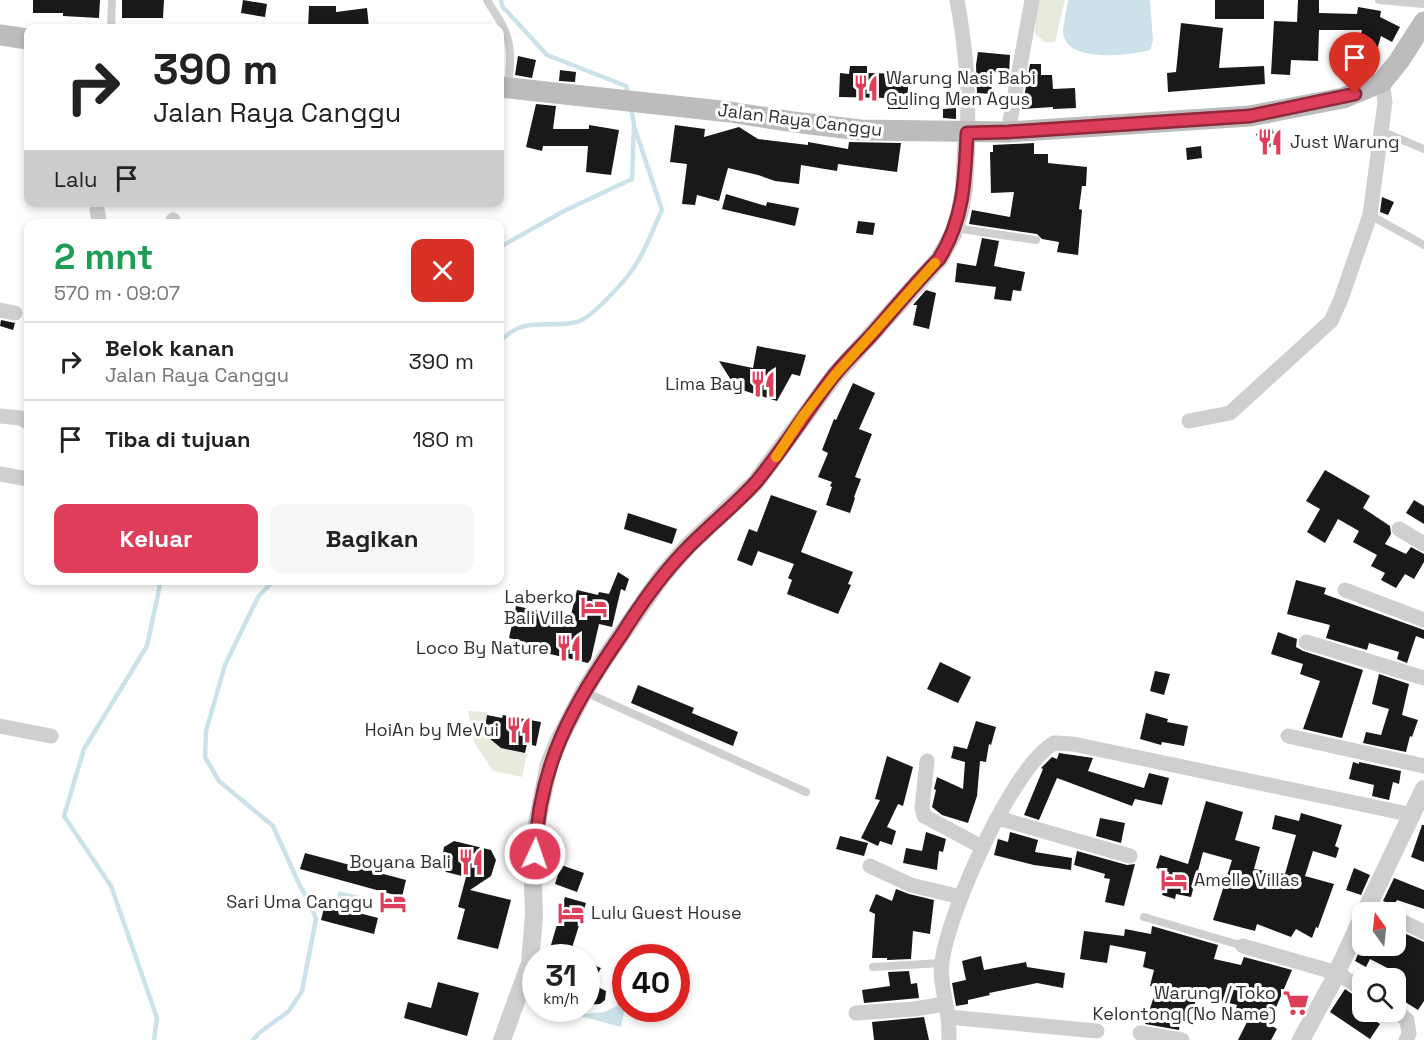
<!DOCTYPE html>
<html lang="id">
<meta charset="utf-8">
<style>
:root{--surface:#fff;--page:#f6f6f6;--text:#222;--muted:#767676;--line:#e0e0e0;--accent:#df3e5a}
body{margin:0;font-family:"Space Grotesk",sans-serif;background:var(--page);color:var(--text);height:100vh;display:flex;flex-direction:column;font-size:22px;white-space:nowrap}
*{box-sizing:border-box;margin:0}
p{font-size:20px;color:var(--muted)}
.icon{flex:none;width:33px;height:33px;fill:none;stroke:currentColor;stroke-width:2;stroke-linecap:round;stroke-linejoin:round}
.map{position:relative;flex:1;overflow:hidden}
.side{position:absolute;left:24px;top:219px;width:480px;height:366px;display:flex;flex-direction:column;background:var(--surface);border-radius:12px;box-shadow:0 3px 9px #0003}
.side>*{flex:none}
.hud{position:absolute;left:24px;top:24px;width:480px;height:183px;border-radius:12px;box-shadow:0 3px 9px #0003;background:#fff;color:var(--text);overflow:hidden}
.needle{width:39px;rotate:345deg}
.tools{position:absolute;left:1352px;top:902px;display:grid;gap:12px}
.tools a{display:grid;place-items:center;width:54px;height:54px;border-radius:12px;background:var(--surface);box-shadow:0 3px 9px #0003;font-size:30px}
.speed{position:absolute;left:522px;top:944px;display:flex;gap:12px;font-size:30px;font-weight:700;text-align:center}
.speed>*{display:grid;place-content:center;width:78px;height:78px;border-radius:50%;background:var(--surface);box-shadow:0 3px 9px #0003;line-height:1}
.speed small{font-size:15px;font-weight:400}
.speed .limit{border:9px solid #d22;background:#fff;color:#111}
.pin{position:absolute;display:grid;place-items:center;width:51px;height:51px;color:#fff;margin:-62px -26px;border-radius:50% 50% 50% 0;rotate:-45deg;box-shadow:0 0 6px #0007}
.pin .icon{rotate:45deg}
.me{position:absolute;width:66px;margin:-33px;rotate:3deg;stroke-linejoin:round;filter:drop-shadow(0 0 4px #0008)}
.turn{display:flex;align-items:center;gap:21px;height:126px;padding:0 30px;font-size:27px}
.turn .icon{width:78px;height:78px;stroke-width:2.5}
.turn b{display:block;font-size:42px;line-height:51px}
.then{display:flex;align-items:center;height:57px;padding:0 30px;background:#0003;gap:12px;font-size:22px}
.round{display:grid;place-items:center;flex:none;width:63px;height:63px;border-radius:12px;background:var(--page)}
.overview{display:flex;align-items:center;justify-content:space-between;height:102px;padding:0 30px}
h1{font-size:36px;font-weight:700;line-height:45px;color:#1e9e55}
.action{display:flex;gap:12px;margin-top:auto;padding:12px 30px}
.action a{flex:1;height:69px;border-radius:12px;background:var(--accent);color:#fff;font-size:24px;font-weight:700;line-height:69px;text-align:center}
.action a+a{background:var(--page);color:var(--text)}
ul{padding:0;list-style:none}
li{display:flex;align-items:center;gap:18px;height:78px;padding:0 30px;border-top:2px solid var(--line)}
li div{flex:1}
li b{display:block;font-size:22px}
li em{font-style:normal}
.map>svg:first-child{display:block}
</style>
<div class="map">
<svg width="1424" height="1040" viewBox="0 0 1424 1040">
<rect width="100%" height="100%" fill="#fff"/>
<!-- green -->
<g fill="#e6ebde">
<path d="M1037 0H1065L1055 42H1045L1035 34Z"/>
<path d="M468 711 487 712 484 734 501 748 527 754 522 777 493 771 474 742Z"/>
</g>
<!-- water -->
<g fill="#cce2ea">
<path d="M1068 0H1150L1153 41 1150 50C1131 55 1072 63 1064 37 1061 27 1067 11 1068 0Z"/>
<path d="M339 891 372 899 370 907 337 898Z"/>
<path d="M622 981 625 982V1007L621 1027 558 1010 559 1008 584 1010V1014L604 1012 617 1006 616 998Z"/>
</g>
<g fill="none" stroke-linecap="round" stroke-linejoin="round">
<!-- stream -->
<g stroke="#cce2ea" stroke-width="4.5">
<path d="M501 0 502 6 547 55 626 86 628 94"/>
<path d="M500 247 564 211 632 179 634 124 631 108"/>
<path d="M500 341C526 315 546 329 577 322 592 318 628 278 636 264 647 248 653 228 662 210L635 129"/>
<path d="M154 1040 157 1018 111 886 64 816 84 749 147 646 161 580"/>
<path d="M253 1040 259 1033 289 1011 302 991 316 919 310 903 300 886 273 826 219 781 205 757 206 731 225 665 258 597 274 580"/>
</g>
</g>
<!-- building -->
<g fill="#191919">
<path d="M33 0H100L99 18 63 16V13H33Z"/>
<path d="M122 0H164L163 18H122Z"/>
<path d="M243 0 267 4 265 17 241 13Z"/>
<rect x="1215" y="0" width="49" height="19"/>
<path d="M1298 0H1319V13L1357 14 1358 7 1381 11 1380 17 1400 27 1392 42 1381 36 1375 57 1356 52 1362 30H1319L1318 61 1291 60 1290 75 1271 74 1274 21 1297 22Z"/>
<path d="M309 6H336V12L367 8 369 28H308Z"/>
<path d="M1181 23 1223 28 1219 68 1264 66 1265 84 1168 92 1167 73 1176 72Z"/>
<path d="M978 52 1010 55 1009 74 993 72 991 94 977 93 976 65Z"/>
<path d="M518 56 536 60 532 78 515 75Z"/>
<path d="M1030 64H1041V75H1052L1053 89 1075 88 1076 108 1053 109V107L1022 109Z"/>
<path d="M850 66H867V73L908 74V109H888V98L839 97 840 73 849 74Z"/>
<path d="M560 70 576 72 575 82 559 81Z"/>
<path d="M536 104 556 106 553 129H589V125L619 130 611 175 586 172 588 146H543L542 151 526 147Z"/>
<path d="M956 108V119L943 118V109Z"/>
<path d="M675 125 705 129 704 137 739 127 758 139 808 145V142L848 149 849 142 901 143 897 172 838 164 837 171 801 165 799 184 775 181 758 175 728 168 719 201 697 195 695 205 682 204 687 164 670 162Z"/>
<path d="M1272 128 1278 144 1263 150 1256 134Z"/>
<path d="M1034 143V154H1048V163L1087 167 1086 186H1082L1079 209 1082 210 1078 255 1057 252 1059 242 1042 239 1037 234 969 224 972 210 1010 217 1014 192 991 193 990 152H993V145Z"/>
<path d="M1201 146 1202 158 1187 160 1186 148Z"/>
<path d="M726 194 766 206 767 202 799 208 795 226 722 209Z"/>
<path d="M1382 197 1394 202 1388 215 1380 212Z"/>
<path d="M858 221 875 223 873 235 856 233Z"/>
<path d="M982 238 999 241 994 266 1025 272 1021 291 1013 290 1011 301 994 299 996 287 955 282 957 263 976 266Z"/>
<path d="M926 290 936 293 929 329 913 325 917 305H913Z"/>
<path d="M1 320 15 323 13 330 0 326Z"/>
<path d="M757 346 806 355 800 376 792 374 777 401 736 388 719 361 753 368Z"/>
<path d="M853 383 875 393 859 429 872 434 855 477 861 479 854 497 855 498 850 513 826 505 832 487 830 486 832 482 818 477 828 453 822 450 834 419 836 420Z"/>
<path d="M1325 470 1370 496 1363 508 1390 526 1391 534 1385 544 1406 554 1411 547 1424 554V562L1414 579 1405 574 1396 588 1381 580 1385 573 1371 566 1377 555 1353 542 1359 531 1338 519 1325 543 1307 532 1320 509 1306 501Z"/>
<path d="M771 495 817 511 801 552 853 572 848 584 851 585 838 614 787 594 792 580 788 578 794 564 758 551 752 566 737 560 749 529 757 532Z"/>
<path d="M1414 500 1424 506V524L1406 513Z"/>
<path d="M628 513 677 529 672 544 624 529Z"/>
<path d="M618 572 629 579 625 591 621 589 612 627 599 624 591 659 588 663 525 648 526 642 509 638 516 606 545 612 544 617 569 623 577 590 598 595 599 592 609 594Z"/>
<path d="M1296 580 1326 588 1324 594 1424 630V639L1416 636 1407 663 1397 659 1399 652 1369 643 1367 650 1326 638 1330 625 1287 614Z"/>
<path d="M1278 632 1297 639 1296 647 1303 651 1363 670 1342 738 1303 729 1320 681 1300 674 1303 664 1271 654Z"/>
<path d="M940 662 971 677 958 703 927 689Z"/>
<path d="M1155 671 1170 674 1164 695 1150 691Z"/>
<path d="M1379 674 1409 684 1402 715 1418 720 1412 737 1410 736 1406 752 1363 743 1366 732 1381 735 1389 709 1372 704Z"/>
<path d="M638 685 694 708 692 713 738 732 733 746 631 703Z"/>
<path d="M1146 713 1168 719 1167 722 1188 726 1184 746 1162 742 1161 745 1140 739Z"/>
<path d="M487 715 502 718 503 715 541 722 536 746 527 744 525 753 501 748 484 734Z"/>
<path d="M976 721 996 727 991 745 989 744 986 762 980 761 977 796 968 823 942 815 932 807 936 790 934 789 937 777 963 789 965 762 951 758 954 746 967 749Z"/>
<path d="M1059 753 1093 758 1088 771 1144 788 1149 773 1169 778 1162 805 1135 799 1132 806 1057 778 1039 820 1024 815 1043 769 1041 768 1052 757 1057 759Z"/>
<path d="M887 756 913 767 903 806 898 804 887 827 896 831 892 845 880 841 878 846 861 838 880 800 875 799Z"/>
<path d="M1353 762 1359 764V762L1401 771 1399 784 1393 782 1389 800 1372 796 1374 785 1349 779Z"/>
<path d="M1206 801 1243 812 1235 840 1260 847 1254 869 1285 874 1296 835 1272 829 1275 815 1299 821 1301 813 1342 825 1335 846 1339 848 1336 858 1313 851 1305 876 1334 884 1318 928 1316 927 1312 938 1296 929 1291 937 1257 924 1255 931 1213 920 1232 860 1203 852 1191 897 1176 894 1175 899 1162 895 1169 872 1156 868 1160 855 1188 864Z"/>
<path d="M1100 818 1125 823 1121 843 1096 836Z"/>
<path d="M1422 825H1424V862L1411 857Z"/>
<path d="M926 832 946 839 943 852 939 851 937 870 903 863 906 848 922 851Z"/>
<path d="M1010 832 1038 840 1035 852 1072 858 1071 870 1034 865 994 855 998 839 1008 842Z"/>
<path d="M840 836 868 843 864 856 836 849Z"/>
<path d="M454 841 491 850 496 860 491 876 470 890 511 900 498 949 457 939 465 909 458 907 466 877 446 872 441 864 444 847Z"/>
<path d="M1077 851 1127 865 1135 864 1124 906 1105 902 1110 879 1104 878 1105 874 1074 865Z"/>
<path d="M305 853 406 880 402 897 300 869Z"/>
<path d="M561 865 584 873 577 892 555 884Z"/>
<path d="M1354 868 1370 875 1361 895 1346 890Z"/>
<path d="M1394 878 1424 890V909L1397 900 1394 905 1383 901Z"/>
<path d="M896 889 909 894 934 900 930 934 913 931 911 959 887 960V958H872L875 914 869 911 876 894 892 901Z"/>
<path d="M565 897 586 903 571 951 551 945Z"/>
<path d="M325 904 378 918 374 934 321 920Z"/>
<path d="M1152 926 1218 945 1214 959 1241 965 1244 957 1292 970 1269 1024 1277 1029 1271 1040H1238L1251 1014 1236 1009 1237 1005 1197 995 1190 1022 1180 1020 1179 1030 1145 1024 1157 987 1150 986 1154 970 1143 967 1146 952 1110 945 1107 963 1080 959 1084 931 1124 936 1125 929 1151 934Z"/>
<path d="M1395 929 1424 942V1001L1418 1010 1402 1000 1403 998 1395 993V972L1370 959 1366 967 1355 961 1362 945H1395Z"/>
<path d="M981 956 984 970 1026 962 1027 967 1065 973 1063 988 1037 983 989 993 990 995 968 1000V1004L956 1006 952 983 966 980 962 961Z"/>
<path d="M586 963 601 968 592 984 606 991 605 1000 600 1004 586 1005Z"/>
<path d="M909 971 911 984 917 983 919 998 864 1003 862 990 890 986 888 972Z"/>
<path d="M438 982 479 993 467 1036 404 1018 408 1002 431 1008Z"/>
<path d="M1345 989 1358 998 1353 1006 1380 1024 1370 1039 1330 1012Z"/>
<path d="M924 1017 929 1040H874L872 1022Z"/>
</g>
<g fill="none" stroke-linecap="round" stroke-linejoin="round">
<!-- service -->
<g stroke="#cfcfcf" stroke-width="8">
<path d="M487 0C492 10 500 19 504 29 513 48 510 66 508 86"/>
<path d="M1379 0 1424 4"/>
<path d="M111 28 112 0"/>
<path d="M1381 131 1424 149"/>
<path d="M1370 215 1424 245"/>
<path d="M955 228 1036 240"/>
<path d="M585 692 806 792"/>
<path d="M1144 917 1243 946"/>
<path d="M873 967 941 963"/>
</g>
<!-- minor -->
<g stroke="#cfcfcf" stroke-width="15">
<path d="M957 0C965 44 970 88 967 133"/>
<path d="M1008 132 1032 0"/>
<path d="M97 210 100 224"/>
<path d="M173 220V224"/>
<path d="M0 310 15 313"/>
<path d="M0 416 20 418 28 422"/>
<path d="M1189 421 1230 413 1331 321 1341 299 1370 215 1385 102 1382 82"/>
<path d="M0 474 28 479"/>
<path d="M1399 529 1424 544"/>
<path d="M1345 590 1424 620"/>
<path d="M1306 642 1424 678"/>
<path d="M0 726 51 736"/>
<path d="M1288 736 1424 766"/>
<path d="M927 761 922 808 924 816 982 847"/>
<path d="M998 818 1130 856"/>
<path d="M870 866 911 885 961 897"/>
<path d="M1368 905 1383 912"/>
<path d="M1395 918 1424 932"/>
<path d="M1243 946 1337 973 1362 989"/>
<path d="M1395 1010 1407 1020 1409 1034 1406 1040"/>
<path d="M856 1013 914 1009 945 1004"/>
<path d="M948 1017 1097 1031"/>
<path d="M1140 1033 1182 1040"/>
<path d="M949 1040C949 1032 949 1024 948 1017 946 999 939 980 942 962 948 913 1012 767 1054 743L1073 744 1413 815"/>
</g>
<!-- tertiary -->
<g stroke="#cfcfcf" stroke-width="18">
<path d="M1365 912 1424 789"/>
<path d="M502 1040 530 963 534 915 533 886 536 828 549 764 559 740 584 692 603 661 662 576 688 546 755 483 835 375 939 259 953 234 960 211 964 189 967 133"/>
<path d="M1301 1040 1331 985 1362 918"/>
</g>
<!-- secondary -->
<g stroke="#bcbcbc" stroke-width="21">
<path d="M0 35 28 39"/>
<path d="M500 87 730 112 794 122 860 130 1008 132 1250 116 1343 98 1382 82 1399 61 1424 22"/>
</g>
</g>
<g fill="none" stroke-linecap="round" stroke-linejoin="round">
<!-- route casing -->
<g stroke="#91283a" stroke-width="15">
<path id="route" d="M535 854C539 763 572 707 622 634 639 607 657 581 679 557 703 530 733 508 757 481 784 448 806 412 832 378 845 361 861 347 875 331 896 307 916 282 939 259 964 219 965 179 967 133L1008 132 1250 116 1355 94"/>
</g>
<!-- route -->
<use href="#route" stroke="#df3e5a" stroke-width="10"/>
<!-- slow -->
<path stroke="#f59e0b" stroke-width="10" d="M776 457 803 416 835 375 935 263"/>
</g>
<!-- icons -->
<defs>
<g id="restaurant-bare" transform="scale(2.07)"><path d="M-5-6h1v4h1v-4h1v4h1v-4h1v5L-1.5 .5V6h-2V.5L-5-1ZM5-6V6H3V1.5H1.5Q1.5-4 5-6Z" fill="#df3e5a" stroke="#fff" stroke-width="2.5" paint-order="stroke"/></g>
<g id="hotel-bare" transform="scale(2.07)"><path d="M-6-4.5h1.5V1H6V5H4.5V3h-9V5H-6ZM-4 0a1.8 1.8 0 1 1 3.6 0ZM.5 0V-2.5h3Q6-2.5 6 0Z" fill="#df3e5a" stroke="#fff" stroke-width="2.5" paint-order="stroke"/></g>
<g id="supermarket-bare" transform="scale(2.07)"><path d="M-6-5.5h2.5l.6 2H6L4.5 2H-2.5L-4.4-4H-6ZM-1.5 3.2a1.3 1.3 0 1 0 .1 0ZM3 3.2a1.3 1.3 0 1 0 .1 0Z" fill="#df3e5a" stroke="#fff" stroke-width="2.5" paint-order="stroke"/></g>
</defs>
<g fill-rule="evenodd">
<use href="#restaurant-bare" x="866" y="88"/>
<use href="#restaurant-bare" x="1270" y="142"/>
<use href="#restaurant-bare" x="763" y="384"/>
<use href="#hotel-bare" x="594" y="607"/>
<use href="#restaurant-bare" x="569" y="648"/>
<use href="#restaurant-bare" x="519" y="730"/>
<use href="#restaurant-bare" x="471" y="862"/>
<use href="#hotel-bare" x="1174" y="880"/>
<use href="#hotel-bare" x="393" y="902"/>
<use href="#hotel-bare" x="571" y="913"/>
<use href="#supermarket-bare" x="1296" y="1003"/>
</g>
<g text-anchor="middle" stroke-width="6" stroke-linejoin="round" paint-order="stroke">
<!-- poi labels -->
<g font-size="18" fill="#323232" stroke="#fff" text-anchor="end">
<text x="886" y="84" text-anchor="start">Warung Nasi Babi<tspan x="886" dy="21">Guling Men Agus</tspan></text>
<text x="1290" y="148" text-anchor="start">Just Warung</text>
<text x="743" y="390">Lima Bay</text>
<text x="574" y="603">Laberko<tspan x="574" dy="21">Bali Villa</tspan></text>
<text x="549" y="654">Loco By Nature</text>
<text x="499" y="736">HoiAn by MeVui</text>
<text x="451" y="868">Boyana Bali</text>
<text x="1194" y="886" text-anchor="start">Amelle Villas</text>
<text x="373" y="908">Sari Uma Canggu</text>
<text x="591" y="919" text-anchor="start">Lulu Guest House</text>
<text x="1276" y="999">Warung / Toko<tspan x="1276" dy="21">Kelontong (No Name)</tspan></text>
</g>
<!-- street labels -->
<g font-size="18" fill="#323232" stroke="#fff">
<text transform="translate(800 120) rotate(7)" y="6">Jalan Raya Canggu</text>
</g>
</g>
</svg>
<div class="tools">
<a><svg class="needle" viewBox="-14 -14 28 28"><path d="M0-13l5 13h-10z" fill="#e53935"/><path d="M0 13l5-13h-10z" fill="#767676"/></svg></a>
<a><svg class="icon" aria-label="search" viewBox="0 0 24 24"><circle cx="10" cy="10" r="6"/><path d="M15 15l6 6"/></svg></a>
</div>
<div class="speed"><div>31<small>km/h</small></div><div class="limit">40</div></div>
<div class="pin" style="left:1355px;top:94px;background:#d93025"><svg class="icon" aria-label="arrive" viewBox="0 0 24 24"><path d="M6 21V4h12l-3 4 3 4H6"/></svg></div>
<svg class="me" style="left:535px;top:854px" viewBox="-20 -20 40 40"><circle r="17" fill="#df3e5a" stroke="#fff" stroke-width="3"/><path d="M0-11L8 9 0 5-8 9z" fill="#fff"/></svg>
<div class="hud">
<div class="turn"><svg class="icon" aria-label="right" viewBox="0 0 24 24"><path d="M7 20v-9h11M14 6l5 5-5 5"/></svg><div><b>390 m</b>Jalan Raya Canggu</div></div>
<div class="then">Lalu<svg class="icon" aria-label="arrive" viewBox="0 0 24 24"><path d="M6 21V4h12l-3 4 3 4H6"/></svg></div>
</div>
<section class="side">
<div class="overview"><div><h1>2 mnt</h1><p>570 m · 09:07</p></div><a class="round" style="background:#d93025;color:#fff"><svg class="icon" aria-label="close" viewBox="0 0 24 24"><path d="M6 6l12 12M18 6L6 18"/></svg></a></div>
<ul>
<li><svg class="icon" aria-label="right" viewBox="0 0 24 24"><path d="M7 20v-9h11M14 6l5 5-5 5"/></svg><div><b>Belok kanan</b><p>Jalan Raya Canggu</p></div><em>390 m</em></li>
<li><svg class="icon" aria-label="arrive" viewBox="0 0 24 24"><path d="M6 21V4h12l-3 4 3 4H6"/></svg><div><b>Tiba di tujuan</b></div><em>180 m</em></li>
</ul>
<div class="action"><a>Keluar</a><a>Bagikan</a></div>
</section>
</div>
